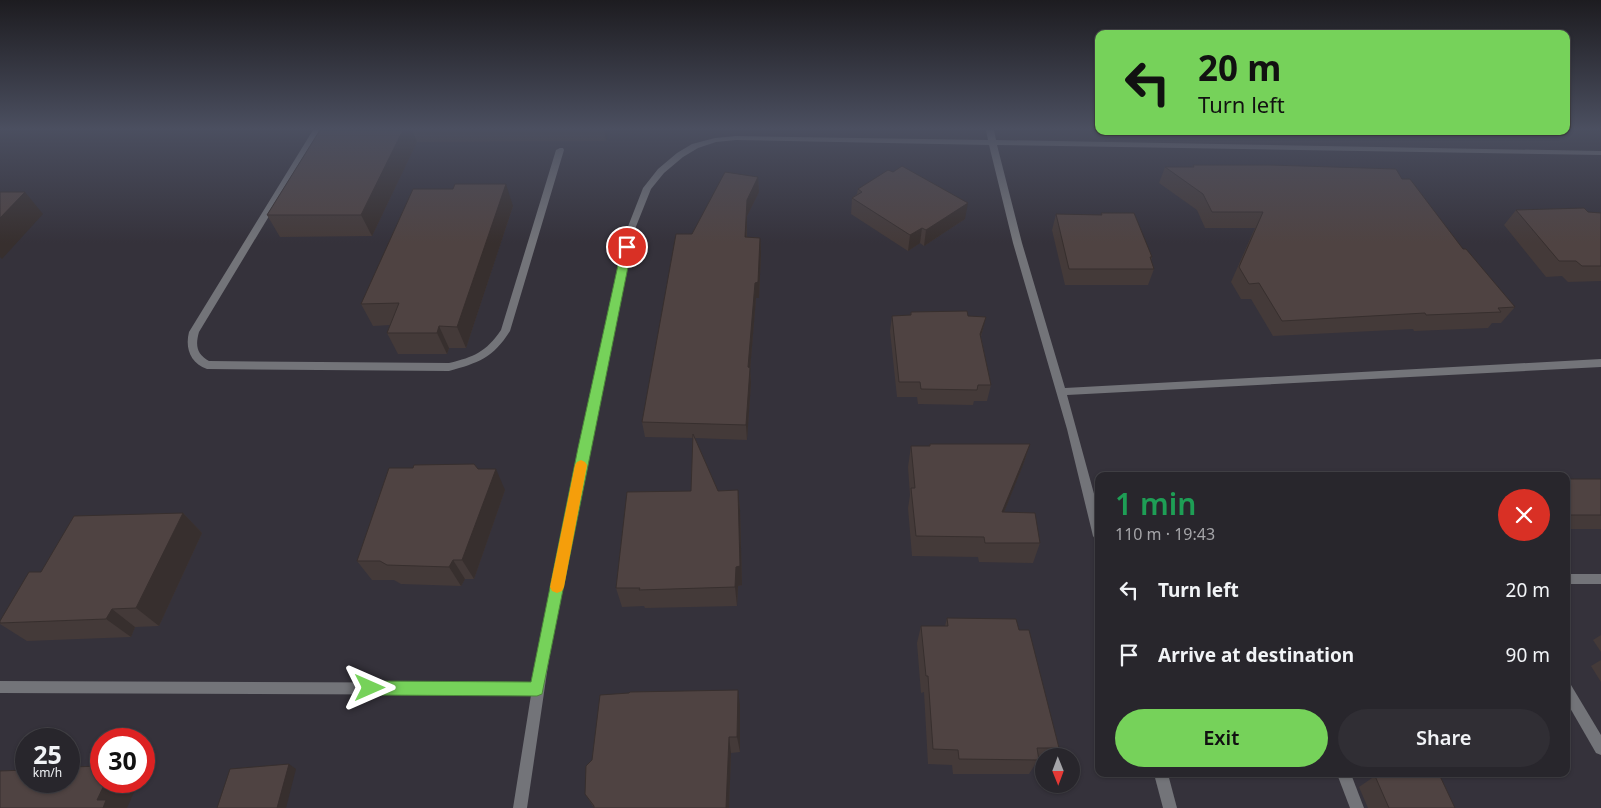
<!DOCTYPE html>
<meta charset="utf-8">
<style>
:root{--surface:#28262c;--page:#302e34;--text:#f1f3f6;--muted:#a5a5a9;--line:#444348;--accent:#76d25a}
body{margin:0;font-family:"Noto Sans",sans-serif;background:var(--page);color:var(--text);height:100vh;display:flex;flex-direction:column;font-size:19px;white-space:nowrap}
*{box-sizing:border-box;margin:0}
p{font-size:16px;color:var(--muted)}
.icon{flex:none;width:28px;height:28px;fill:none;stroke:currentColor;stroke-width:2;stroke-linecap:round;stroke-linejoin:round}
.map{position:relative;flex:1;overflow:hidden}
.side{position:absolute;left:1095px;top:472px;width:475px;height:305px;display:flex;flex-direction:column;background:var(--surface);border-radius:10px;box-shadow:0 1px 4px #0004,0 0 0 1px var(--line)}
.side>*{flex:none}
.guide{position:absolute;left:1095px;top:30px;width:475px;height:105px;border-radius:10px;box-shadow:0 1px 4px #0004,0 0 0 1px var(--line);background:#76d25a;color:#111;overflow:hidden}
.needle{width:32px;rotate:179deg}
.controls{position:absolute;left:1035px;top:748px;display:grid;gap:10px}
.controls a{display:grid;place-items:center;width:45px;height:45px;border-radius:50%;background:var(--surface);box-shadow:0 1px 4px #0004,0 0 0 1px var(--line);font-size:25px}
.speed{position:absolute;left:15px;top:728px;display:flex;gap:10px;font-size:25px;font-weight:700;text-align:center}
.speed>*{display:grid;place-content:center;width:65px;height:65px;border-radius:50%;background:var(--surface);box-shadow:0 1px 4px #0004,0 0 0 1px var(--line);line-height:1}
.speed small{font-size:12px;font-weight:400}
.speed .limit{border:8px solid #d22;background:#fff;color:#111}
.pin{position:absolute;display:grid;place-items:center;width:42px;height:42px;color:#fff;margin:-21px;border:2px solid #fff;border-radius:50%;box-shadow:0 1px 5px #0007}
.me{position:absolute;width:55px;margin:-28px;rotate:90deg;stroke-linejoin:round;filter:drop-shadow(0 0 4px #0008)}
.turn{display:flex;align-items:center;gap:18px;height:105px;padding:0 20px;font-size:22px}
.turn .icon{width:65px;height:65px;stroke-width:2.5}
.turn b{display:block;font-size:35px;line-height:42px}
.round{display:grid;place-items:center;flex:none;width:52px;height:52px;border-radius:26px;background:var(--page)}
.overview{display:flex;align-items:center;justify-content:space-between;height:85px;padding:0 20px}
h1{font-size:30px;font-weight:600;line-height:38px;color:#1e9e55}
.button{display:flex;gap:10px;margin-top:auto;padding:10px 20px}
.button a{flex:1;height:58px;border-radius:30px;background:var(--accent);color:#111;font-size:20px;font-weight:600;line-height:58px;text-align:center}
.button a+a{background:var(--page);color:var(--text)}
ul{padding:0;list-style:none}
li{display:flex;align-items:center;gap:15px;height:65px;padding:0 20px}
li div{flex:1}
li b{display:block;font-size:19px}
li em{font-style:normal}
.map>svg:first-child{display:block}
</style>
<div class="map">
<svg width="1601" height="808" viewBox="0 0 1601 808">
<rect width="100%" height="100%" fill="#35323b"/>
<g fill="none" stroke-linecap="round" stroke-linejoin="round">
<!-- lane -->
<g fill="#737479" fill-rule="evenodd">
<path d="M313 130H321L199 332C195 346 197 354 209 361L449 363C474 357 486 352 501 330L556 150 560 148H563L564 150 510 331C493 358 478 363 449 371L207 369C190 363 185 348 189 332Z"/>
<rect x="1566" y="574" width="35" height="10"/>
<path d="M1566 683 1571 685 1601 735V755L1596 753 1566 701Z"/>
<path d="M1337 774H1351L1364 808H1350Z"/>
</g>
<!-- street -->
<g fill="#737479" fill-rule="evenodd">
<path d="M986 130H994L996 140 1601 151V155L997 145 1022 243 1065 388 1601 359V367L1067 395 1099 512V541L1095 539 1093 536 1067 429 1013 243 989 145 736 140 716 142 698 148 683 157 664 173 651 189 635 229 589 448 549 659 527 808H513L531 695 0 693V681L533 683 579 448 627 229 643 188 658 169 677 153 692 144 715 138 736 136 988 140Z"/>
<path d="M1154 774H1168L1177 808H1163Z"/>
</g>
</g>
<!-- wall -->
<g fill="#443a39">
<path d="M320 130H609L606 141 417 142 372 236 280 237 267 215Z"/>
<path d="M1193 165 1402 179 1463 249 1515 307 1501 323H1492L1488 328 1414 331 1413 329 1273 336 1251 299H1241L1231 282 1255 228H1205L1197 210 1159 183 1165 167H1192Z"/>
<path d="M758 177 759 192 747 216V237L760 238 761 253 759 298H756L750 370 751 383 747 440 695 438 718 491 738 490 740 510 742 585 738 586 737 606 645 608 644 606 622 607 616 588 691 491 693 438 645 437 642 422 692 234Z"/>
<path d="M858 189 965 219 924 246 920 243 908 251 851 214 852 198 857 194Z"/>
<path d="M513 206 466 348H449L447 354H398L387 333 390 325 373 326 361 304Z"/>
<path d="M1516 210 1601 213V281L1568 282 1562 276 1546 277 1504 225Z"/>
<path d="M1101 213 1152 257 1151 260 1154 269 1148 285H1065L1052 230 1056 214 1101 215Z"/>
<path d="M911 312 968 316 986 317 981 337 991 385 987 401H974L973 405 918 404 917 397H897L890 331 892 316 910 315Z"/>
<path d="M930 444H1030L1023 465 1004 512 1040 543 1033 563 979 562 978 557 912 556 908 508 910 495 908 467 911 446H929Z"/>
<path d="M478 469 505 490 474 579H465L461 586 401 584 394 580H372L357 561Z"/>
<rect x="1566" y="479" width="35" height="50"/>
<path d="M183 513 202 533 159 626 135 627 131 637 27 641 0 624V621L41 572Z"/>
<path d="M947 618 1019 630 1059 748 1053 756H1044V763H1036L1029 774H953L952 765 928 764 924 692 921 693 917 643 921 626H945Z"/>
<path d="M1601 635V652L1593 640Z"/>
<path d="M1601 660V682L1591 666Z"/>
<path d="M740 706V752L731 753 729 808H594L585 794Z"/>
<path d="M1375 776 1455 808H1368L1359 787Z"/>
</g>
<!-- shaded-wall -->
<g fill="#372f2e">
<path d="M403 130H412L417 142 372 236 361 215Z"/>
<path d="M604 130H609L606 141Z"/>
<path d="M758 177 759 192 747 216 746 253 745 237 747 200Z"/>
<path d="M506 184 513 206 466 348 457 327Z"/>
<path d="M25 192 43 214 2 259 0 257V218Z"/>
<path d="M968 203 965 219 924 246 926 230Z"/>
<path d="M922 228 920 243 908 251 910 235Z"/>
<path d="M760 238 761 253 759 298H756L750 370 751 383 747 440 746 425 748 367 755 283Z"/>
<path d="M986 317 982 332 976 350 980 334Z"/>
<path d="M439 326 449 348 447 354 437 333Z"/>
<path d="M1030 444 1023 465 996 532 1002 512Z"/>
<path d="M496 469 505 490 474 579 462 560Z"/>
<path d="M738 490 740 510 742 585 738 586 737 606 735 587Z"/>
<path d="M183 513 202 533 159 626 136 608Z"/>
<path d="M453 560 465 579 461 586 449 567Z"/>
<path d="M112 609 135 627 131 637 106 619Z"/>
<path d="M738 690 740 706V752L737 737Z"/>
<path d="M729 737 731 753 729 808H726Z"/>
<path d="M289 764 296 769 286 808H277Z"/>
<path d="M106 781H139L127 808H103L97 800Z"/>
</g>
<!-- building -->
<g fill="#4f4342" stroke="#372f2e">
<path d="M320 130H403L361 215H267Z"/>
<path d="M1193 165H1270L1396 169 1402 179H1410L1463 249H1466L1515 307 1498 308 1501 312 1426 315 1425 313 1282 321 1259 283 1249 284 1239 267 1263 212H1212L1203 194 1165 167H1194Z"/>
<path d="M902 166 968 203 926 230 922 228 910 235 852 198 862 192 858 189 888 170 893 172Z"/>
<path d="M725 172 758 177 747 200 745 237 760 238 758 282 755 283 748 367 750 368 746 425 642 422 676 234H692Z"/>
<path d="M455 184H506L457 327 439 326 437 333H387L399 303 361 304 413 189H453Z"/>
<path d="M0 192H25L0 218Z"/>
<path d="M1584 208 1588 212 1601 213V266H1582L1576 261H1559L1516 210Z"/>
<path d="M1101 213H1134L1152 257H1150L1154 269H1069L1056 214 1102 215Z"/>
<path d="M967 311 968 316 986 317 980 334 991 385H978L977 390 921 389 920 382H899L892 316 911 315V312Z"/>
<path d="M693 434 718 491 738 490 740 566 736 567 735 587 639 590 640 588H616L627 492 691 491Z"/>
<path d="M930 444H1030L1002 512 1035 513 1040 543H985L984 537 916 536 911 488H915L911 446H930Z"/>
<path d="M474 464 478 469H496L462 560H453L449 567 387 565 380 561H357L389 468H413L414 465Z"/>
<rect x="1566" y="479" width="35" height="36"/>
<path d="M183 513 136 608 112 609 106 619 0 623V621L29 572H41L74 516Z"/>
<path d="M947 618 1016 619 1019 630H1029L1059 748H1037L1039 760 959 759 958 750 933 749 928 676H926L921 626H948Z"/>
<path d="M738 690 737 737H729L726 808H594V806L585 794 586 766 592 760 600 695 629 693 630 692Z"/>
<path d="M289 764 277 808H217L230 769Z"/>
<path d="M101 766V781H106L97 800H106L103 808H0V771L26 770V781H69V770L71 769 72 767Z"/>
<path d="M1439 774 1455 808H1389L1375 776Z"/>
</g>
<!-- sky -->
<linearGradient id="sky" x2="0" y2="1"><stop stop-color="#1d1c20"/><stop offset="0.53" stop-color="#4b4f60"/><stop offset="1" stop-color="#4b4f60" stop-opacity="0"/></linearGradient>
<rect width="1601" height="243" fill="url(#sky)"/>
<!-- route -->
<path fill="#76d25a" stroke="#4d883a" d="M627 244 632 247 542 694 537 696 370 695 365 693 363 688 365 683 370 681 531 682 578 448 622 247Z"/>
<!-- slow -->
<path fill="#f59e0b" d="M581 460 585 462 587 465 564 587 562 591 557 593 552 591 550 587 575 465 577 462Z"/>
</svg>
<div class="controls">
<a><svg class="needle" viewBox="-14 -14 28 28"><path d="M0-13l5 13h-10z" fill="#e53935"/><path d="M0 13l5-13h-10z" fill="#a5a5a9"/></svg></a>
</div>
<div class="speed"><div>25<small>km/h</small></div><div class="limit">30</div></div>
<div class="pin" style="left:627px;top:247px;background:#d93025"><svg class="icon" aria-label="arrive" viewBox="0 0 24 24"><path d="M6 21V4h12l-3 4 3 4H6"/></svg></div>
<svg class="me" style="left:370px;top:688px" viewBox="-20 -20 40 40"><path d="M0-17L14 15 0 8-14 15z" fill="#76d25a" stroke="#fff" stroke-width="4"/></svg>
<div class="guide">
<div class="turn"><svg class="icon" aria-label="left" viewBox="0 0 24 24"><path d="M17 20v-9H6M10 6l-5 5 5 5"/></svg><div><b>20 m</b>Turn left</div></div>
</div>
<section class="side">
<div class="overview"><div><h1>1 min</h1><p>110 m · 19:43</p></div><a class="round" style="background:#d93025;color:#fff"><svg class="icon" aria-label="close" viewBox="0 0 24 24"><path d="M6 6l12 12M18 6L6 18"/></svg></a></div>
<ul>
<li><svg class="icon" aria-label="left" viewBox="0 0 24 24"><path d="M17 20v-9H6M10 6l-5 5 5 5"/></svg><div><b>Turn left</b></div><em>20 m</em></li>
<li><svg class="icon" aria-label="arrive" viewBox="0 0 24 24"><path d="M6 21V4h12l-3 4 3 4H6"/></svg><div><b>Arrive at destination</b></div><em>90 m</em></li>
</ul>
<div class="button"><a>Exit</a><a>Share</a></div>
</section>
</div>
